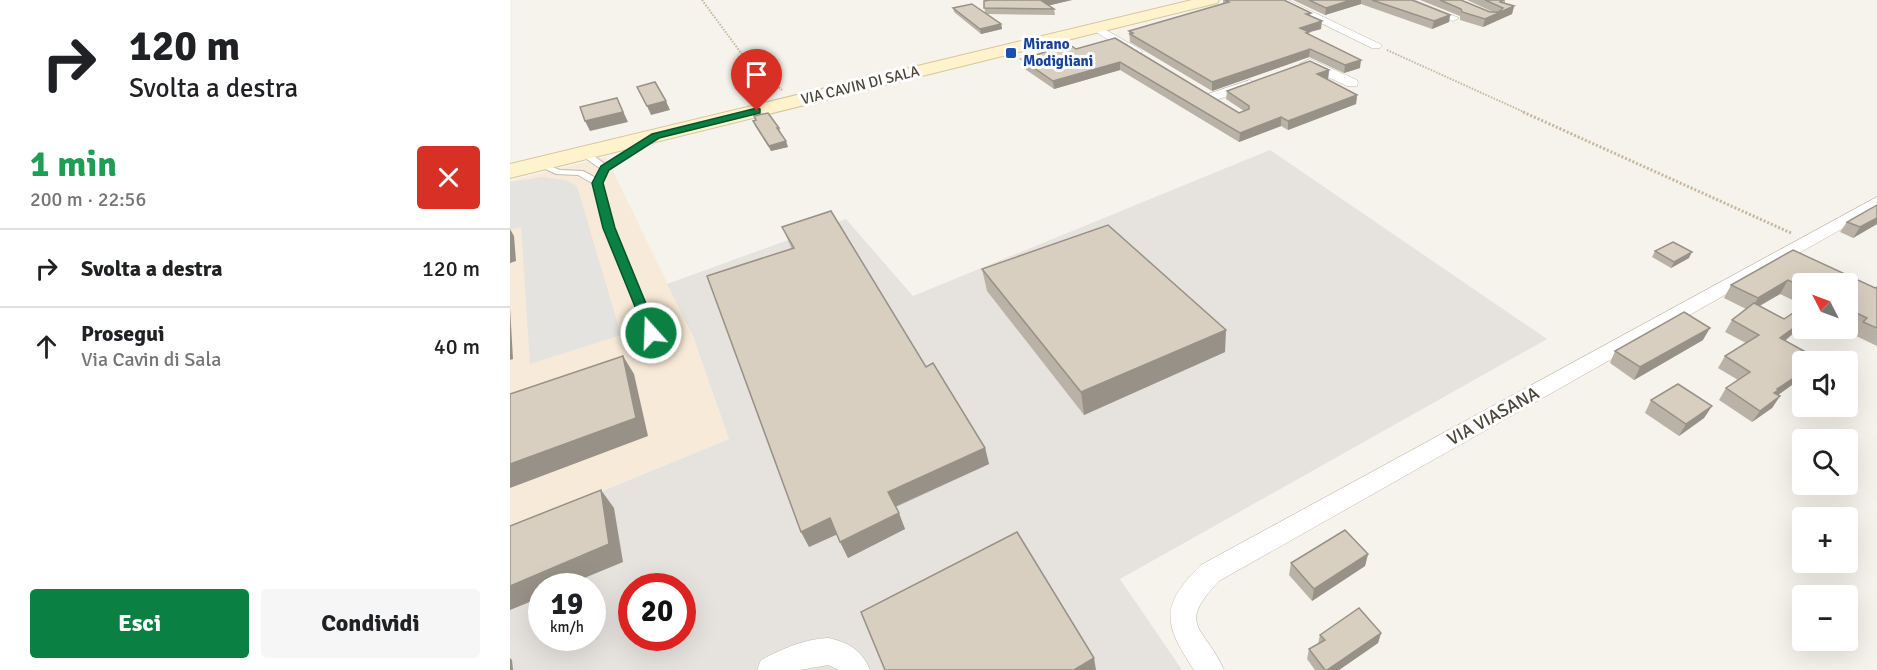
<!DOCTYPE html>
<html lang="it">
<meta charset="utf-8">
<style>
:root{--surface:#fff;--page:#f6f6f6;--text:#202124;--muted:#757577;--line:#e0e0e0;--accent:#0b8043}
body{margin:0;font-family:Signika,sans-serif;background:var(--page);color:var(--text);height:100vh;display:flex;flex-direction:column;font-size:22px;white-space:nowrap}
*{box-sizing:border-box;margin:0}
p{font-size:20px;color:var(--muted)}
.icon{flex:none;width:33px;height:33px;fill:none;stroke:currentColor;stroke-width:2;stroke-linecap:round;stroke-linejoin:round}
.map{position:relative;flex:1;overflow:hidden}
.side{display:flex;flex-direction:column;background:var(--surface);width:510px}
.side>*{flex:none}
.guide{background:#fff;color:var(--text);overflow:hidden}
.needle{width:39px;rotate:312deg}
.fabs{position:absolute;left:1282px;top:273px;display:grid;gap:12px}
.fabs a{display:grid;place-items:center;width:66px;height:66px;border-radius:6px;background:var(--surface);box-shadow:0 6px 24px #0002;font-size:30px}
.speed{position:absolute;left:18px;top:573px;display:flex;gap:12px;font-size:30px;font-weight:700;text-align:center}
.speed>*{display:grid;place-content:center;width:78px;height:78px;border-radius:50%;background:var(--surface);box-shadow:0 6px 24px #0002;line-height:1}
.speed small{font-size:15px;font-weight:400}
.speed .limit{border:9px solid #d22;background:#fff;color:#111}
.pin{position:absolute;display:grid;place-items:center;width:51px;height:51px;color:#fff;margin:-62px -26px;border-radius:50% 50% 50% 0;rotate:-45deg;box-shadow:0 0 6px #0007}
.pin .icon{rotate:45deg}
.me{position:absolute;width:66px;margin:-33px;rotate:340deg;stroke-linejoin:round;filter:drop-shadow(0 0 4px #0008)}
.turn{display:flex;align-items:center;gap:21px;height:126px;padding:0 30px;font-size:27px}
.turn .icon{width:78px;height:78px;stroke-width:2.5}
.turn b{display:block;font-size:42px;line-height:51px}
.round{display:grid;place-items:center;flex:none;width:63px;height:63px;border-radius:6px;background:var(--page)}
.summary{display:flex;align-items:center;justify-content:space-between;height:102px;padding:0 30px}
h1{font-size:36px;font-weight:700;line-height:45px;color:#1e9e55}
.action{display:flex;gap:12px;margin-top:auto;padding:12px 30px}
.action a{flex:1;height:69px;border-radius:6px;background:var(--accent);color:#fff;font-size:24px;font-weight:700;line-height:69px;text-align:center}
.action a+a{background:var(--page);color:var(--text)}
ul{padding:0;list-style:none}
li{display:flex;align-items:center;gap:18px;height:78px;padding:0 30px;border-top:2px solid var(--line)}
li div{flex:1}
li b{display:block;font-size:22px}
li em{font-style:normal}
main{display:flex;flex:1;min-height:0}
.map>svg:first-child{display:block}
</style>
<main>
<section class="side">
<div class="guide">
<div class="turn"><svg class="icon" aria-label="right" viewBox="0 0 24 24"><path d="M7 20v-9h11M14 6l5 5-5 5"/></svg><div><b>120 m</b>Svolta a destra</div></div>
</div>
<div class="summary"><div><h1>1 min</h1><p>200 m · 22:56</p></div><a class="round" style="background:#d93025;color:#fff"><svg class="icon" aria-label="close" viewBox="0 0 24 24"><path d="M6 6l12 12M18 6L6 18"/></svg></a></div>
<ul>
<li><svg class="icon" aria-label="right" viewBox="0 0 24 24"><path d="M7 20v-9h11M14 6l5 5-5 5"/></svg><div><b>Svolta a destra</b></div><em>120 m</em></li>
<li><svg class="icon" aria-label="ahead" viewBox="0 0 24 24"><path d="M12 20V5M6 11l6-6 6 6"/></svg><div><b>Prosegui</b><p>Via Cavin di Sala</p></div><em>40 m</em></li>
</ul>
<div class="action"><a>Esci</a><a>Condividi</a></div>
</section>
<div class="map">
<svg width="1367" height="670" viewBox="0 0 1367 670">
<rect width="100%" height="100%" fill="#f6f3ec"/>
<!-- commercial -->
<path fill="#f7ead8" d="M96 157 183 336 219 439 0 528V181Z"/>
<!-- industrial -->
<path fill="#e6e2dd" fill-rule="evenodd" d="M760 150 1037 339 610 579 672 670H0V529L219 439 183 336 157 284 336 219 403 296ZM32 586H82V638H32ZM122 586H172V638H122Z"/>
<!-- parking -->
<path fill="#e5e3e0" d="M32 177 55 180 67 186 111 335 20 364 11 227 0 230V182Z"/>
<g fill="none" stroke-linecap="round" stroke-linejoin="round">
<!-- lane casing -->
<g stroke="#c2bbae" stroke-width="2">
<path id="lane" d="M138 137H144L145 139 98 169 92 183 103 228 146 333 141 336 136 333 95 228 84 184 68 175 46 174 25 164 29 162 50 170 73 171 86 178 91 169 71 155V151H77L95 164Z"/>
</g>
<!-- street casing -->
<g stroke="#c2bbae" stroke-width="1">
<g id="street">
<path d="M764 0H778L872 45 870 48H862Z"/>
<path d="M889 0H904L949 18 943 21 939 20Z"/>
<path d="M587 25 630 49 632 52 630 55H622L583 30V26Z"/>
<path d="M800 59 847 80 848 83 847 86H837L790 64Z"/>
<path d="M740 80 746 84 745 87 700 102 693 98 695 95Z"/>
<path d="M1367 197V209L709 581C665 627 695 626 714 670H684C653 624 650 605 691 565Z"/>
<path d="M318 638C338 642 352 650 360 670H329L318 665 290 670H247L251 660C272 649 294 639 318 638Z"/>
</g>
</g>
<!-- secondary casing -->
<g stroke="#d6c79b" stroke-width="2">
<path id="secondary" d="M682 0H709L707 3 0 178V164Z"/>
</g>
<!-- path-far1 -->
<g stroke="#c4b79f" stroke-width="2" stroke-dasharray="1.5 1.5" stroke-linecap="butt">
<path d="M192 0 234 57 272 90"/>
<path d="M877 50 1016 113"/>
</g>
<!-- path -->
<path stroke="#c4b79f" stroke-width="3" stroke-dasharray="2 2" stroke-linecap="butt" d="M1013 112 1281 233"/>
<!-- lane -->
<use href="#lane" fill="#fff" fill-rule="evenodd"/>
<!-- street -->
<use href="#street" fill="#fff" fill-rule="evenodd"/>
<!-- secondary -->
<use href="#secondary" fill="#fff3cd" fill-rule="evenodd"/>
</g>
<!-- wall -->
<g fill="#bab2a6">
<path d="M480 0H562L539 5 544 9 545 15 477 14 491 24 492 29 471 34 444 12 443 8 475 13 474 1Z"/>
<path d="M713 0H774L801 13 800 16 811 29 799 32V35L850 68 834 73 799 57 702 91 620 42 619 31 713 4Z"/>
<path d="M783 0H902L940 15 939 22 922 29 851 4 815 15Z"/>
<path d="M910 0H951L980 12H983L957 0H995V3L1004 6 1002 14 973 27 950 20V16Z"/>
<path d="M605 38 729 113 734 111 716 99 717 91 819 70 818 79H816L847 95 846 104 778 130 771 126 729 142 610 70 544 89 512 67 511 59 566 49Z"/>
<path d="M243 121 269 128 271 133H270L278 147 261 151 245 126Z"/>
<path d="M1367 205V224L1343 238 1330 232 1337 222Z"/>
<path d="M272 227 416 367 475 448 479 464 386 507 395 529 338 558 327 534 299 547 282 249Z"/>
<path d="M1283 250 1365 288 1367 287V346L1344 335 1347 331 1338 327V284H1293V305L1270 294 1250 306 1285 332 1275 341 1303 356 1299 362H1293V373L1286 382 1268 395 1270 396 1262 408 1242 422 1209 400 1216 388 1228 380 1208 368 1215 356 1236 343 1215 332 1222 320 1236 309 1214 298 1221 285Z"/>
<path d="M1145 251 1179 258 1161 268 1142 257Z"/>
<path d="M472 269 715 352 574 415 477 291Z"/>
<path d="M1193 340 1124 380 1100 363 1105 351Z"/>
<path d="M1141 400 1202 406 1194 418 1169 436 1135 413Z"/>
<path d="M858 554 855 566 802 601 779 575 781 563Z"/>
<path d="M871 633 868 643 829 670H805L797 659 799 649 808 644 810 635Z"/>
</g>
<!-- shaded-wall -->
<g fill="#979187">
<path d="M534 0H562L533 7 532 1Z"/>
<path d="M841 0H851V4L815 15 816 8Z"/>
<path d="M1004 6 1002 14 973 27 975 19Z"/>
<path d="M940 15 939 22 922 29 924 21Z"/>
<path d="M812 21 811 29 789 35 790 28Z"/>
<path d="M491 24 492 29 471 34 470 29Z"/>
<path d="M800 49 799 57 702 91V82Z"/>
<path d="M851 60 850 68 834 73 835 65Z"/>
<path d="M610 62V70L544 89 543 81Z"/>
<path d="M819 70 818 79 806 83 807 74Z"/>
<path d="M847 95 846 104 778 130V121Z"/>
<path d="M107 98 118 122 80 131 75 121Z"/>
<path d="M156 101 160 110 141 115 137 106Z"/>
<path d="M771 117V126L729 142 730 133Z"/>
<path d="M276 141 278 147 261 151 259 146Z"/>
<path d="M1367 218V224L1343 238 1350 227Z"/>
<path d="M0 229 4 236 6 261 0 263Z"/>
<path d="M1182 252 1179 258 1161 268 1164 262Z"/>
<path d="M1278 280 1270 294 1240 311 1248 298Z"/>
<path d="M0 308 3 359 0 360Z"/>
<path d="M1293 321 1285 332 1263 350 1270 338Z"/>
<path d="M1200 328 1193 340 1124 380 1130 367Z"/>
<path d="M716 330 715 352 574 415 571 392Z"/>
<path d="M113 356 124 374 138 436 0 488V464Z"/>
<path d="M1293 372 1286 382 1264 398 1256 405 1267 389Z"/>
<path d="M1270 396 1262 408 1242 422 1250 411Z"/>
<path d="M1202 406 1194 418 1169 436 1176 424Z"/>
<path d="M475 448 479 464 384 507 378 492Z"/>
<path d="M91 490 104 508 113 562 55 586H32V597L0 610V586Z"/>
<path d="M389 513 395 529 338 558 330 542Z"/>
<path d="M320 518 328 534 299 547 291 532Z"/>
<path d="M858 554 855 566 802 601 804 589Z"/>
<path d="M871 633 868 643 829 670H817Z"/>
<path d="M0 658 2 660 3 670H0Z"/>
<path d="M584 658 586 670H564Z"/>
</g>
<!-- building -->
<g fill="#d8cfc1" stroke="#979187" stroke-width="1.5">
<path d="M480 0H534L532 1 544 9 474 8V1Z"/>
<path d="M715 0H774L801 13 796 14 812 21 790 28 799 32 796 33 851 60 835 65 800 49 702 82 620 34 623 33 619 31 719 2Z"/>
<path d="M799 0H841L816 8Z"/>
<path d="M862 0H902L940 15 924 21Z"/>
<path d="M930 0H951L980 12H989L993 8 975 0H993L990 2 1004 6 975 19 952 12 951 9Z"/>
<path d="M462 4 491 24 470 29 443 8Z"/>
<path d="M605 38 729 113 739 109V106L717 91 800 61 819 70 807 74 847 95 778 121 771 117 730 133 610 62 543 81 511 59 560 45 566 49Z"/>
<path d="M145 82 156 101 137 106 127 87Z"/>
<path d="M107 98 113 112 75 121 70 107Z"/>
<path d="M258 113 269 128H267L276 141 259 146 243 121 246 120 244 116Z"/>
<path d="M1367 205V218L1350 227 1337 222Z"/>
<path d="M321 211 416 367 423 363 475 448 378 492 389 513 330 542 320 518 291 532 197 276 284 248 272 227Z"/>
<path d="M598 225 716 330 571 392 472 269Z"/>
<path d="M1163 242 1182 252 1164 262 1145 251Z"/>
<path d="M1283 250 1365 288 1367 287V328L1353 322 1357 318 1338 309V284H1293V287L1278 280 1248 298 1221 285Z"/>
<path d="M1244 303 1274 319 1286 311 1293 321 1270 338 1303 356 1296 362H1293V364L1289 367 1293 370V372L1267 389 1269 390 1264 393 1270 396 1250 411 1216 388 1240 372 1215 356 1249 335 1222 320Z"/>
<path d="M1174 312 1200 328 1130 367 1105 351Z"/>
<path d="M113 356 126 418 0 464V394Z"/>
<path d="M1168 384 1202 406 1176 424 1141 400Z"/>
<path d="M91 490 99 544 0 586V526Z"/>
<path d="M835 530 858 554 804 589 781 563Z"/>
<path d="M507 532 584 658 564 670H375L351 612Z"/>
<path d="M849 608 871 633 817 670H815L799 649 815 640 810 635Z"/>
</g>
<!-- route -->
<path fill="#0b8043" stroke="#07532c" stroke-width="1.5" d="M247 108 250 109V113L149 138 99 170 93 183 105 228 148 333 146 336H137L93 228 82 183 91 166 142 134Z"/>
<!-- markers -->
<rect fill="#1a4fb4" stroke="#fff" stroke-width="2" x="495" y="47" width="12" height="12" rx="3"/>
<g text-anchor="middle" stroke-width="6" stroke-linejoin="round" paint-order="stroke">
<!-- far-transit labels -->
<g font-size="15" font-weight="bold" fill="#164399" stroke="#fff" text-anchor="start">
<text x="513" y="49">Mirano<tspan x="513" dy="17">Modigliani</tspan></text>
</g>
<!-- far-street labels -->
<g font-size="15" fill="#4b4439" stroke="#fff">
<text transform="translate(350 85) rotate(-14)" y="5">VIA CAVIN DI SALA</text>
</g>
<!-- street labels -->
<g font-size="18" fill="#4b4439" stroke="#fff">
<text transform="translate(983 416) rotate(-29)" y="6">VIA VIASANA</text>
</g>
</g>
</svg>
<div class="fabs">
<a><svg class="needle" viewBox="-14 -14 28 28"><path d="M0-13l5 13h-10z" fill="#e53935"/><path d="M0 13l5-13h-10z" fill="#757577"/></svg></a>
<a><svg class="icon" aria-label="sound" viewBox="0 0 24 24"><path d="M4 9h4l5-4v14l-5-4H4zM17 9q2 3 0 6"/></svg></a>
<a><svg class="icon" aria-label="search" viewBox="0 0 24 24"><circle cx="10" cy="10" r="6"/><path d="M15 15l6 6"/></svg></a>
<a>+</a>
<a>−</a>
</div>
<div class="speed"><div>19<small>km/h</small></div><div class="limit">20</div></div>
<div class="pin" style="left:247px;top:111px;background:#d93025"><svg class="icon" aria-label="arrive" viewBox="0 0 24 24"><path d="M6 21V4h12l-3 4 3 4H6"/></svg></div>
<svg class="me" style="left:141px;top:333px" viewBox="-20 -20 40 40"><circle r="17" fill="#0b8043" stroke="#fff" stroke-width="3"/><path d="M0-11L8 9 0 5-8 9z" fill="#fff"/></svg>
</div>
</main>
